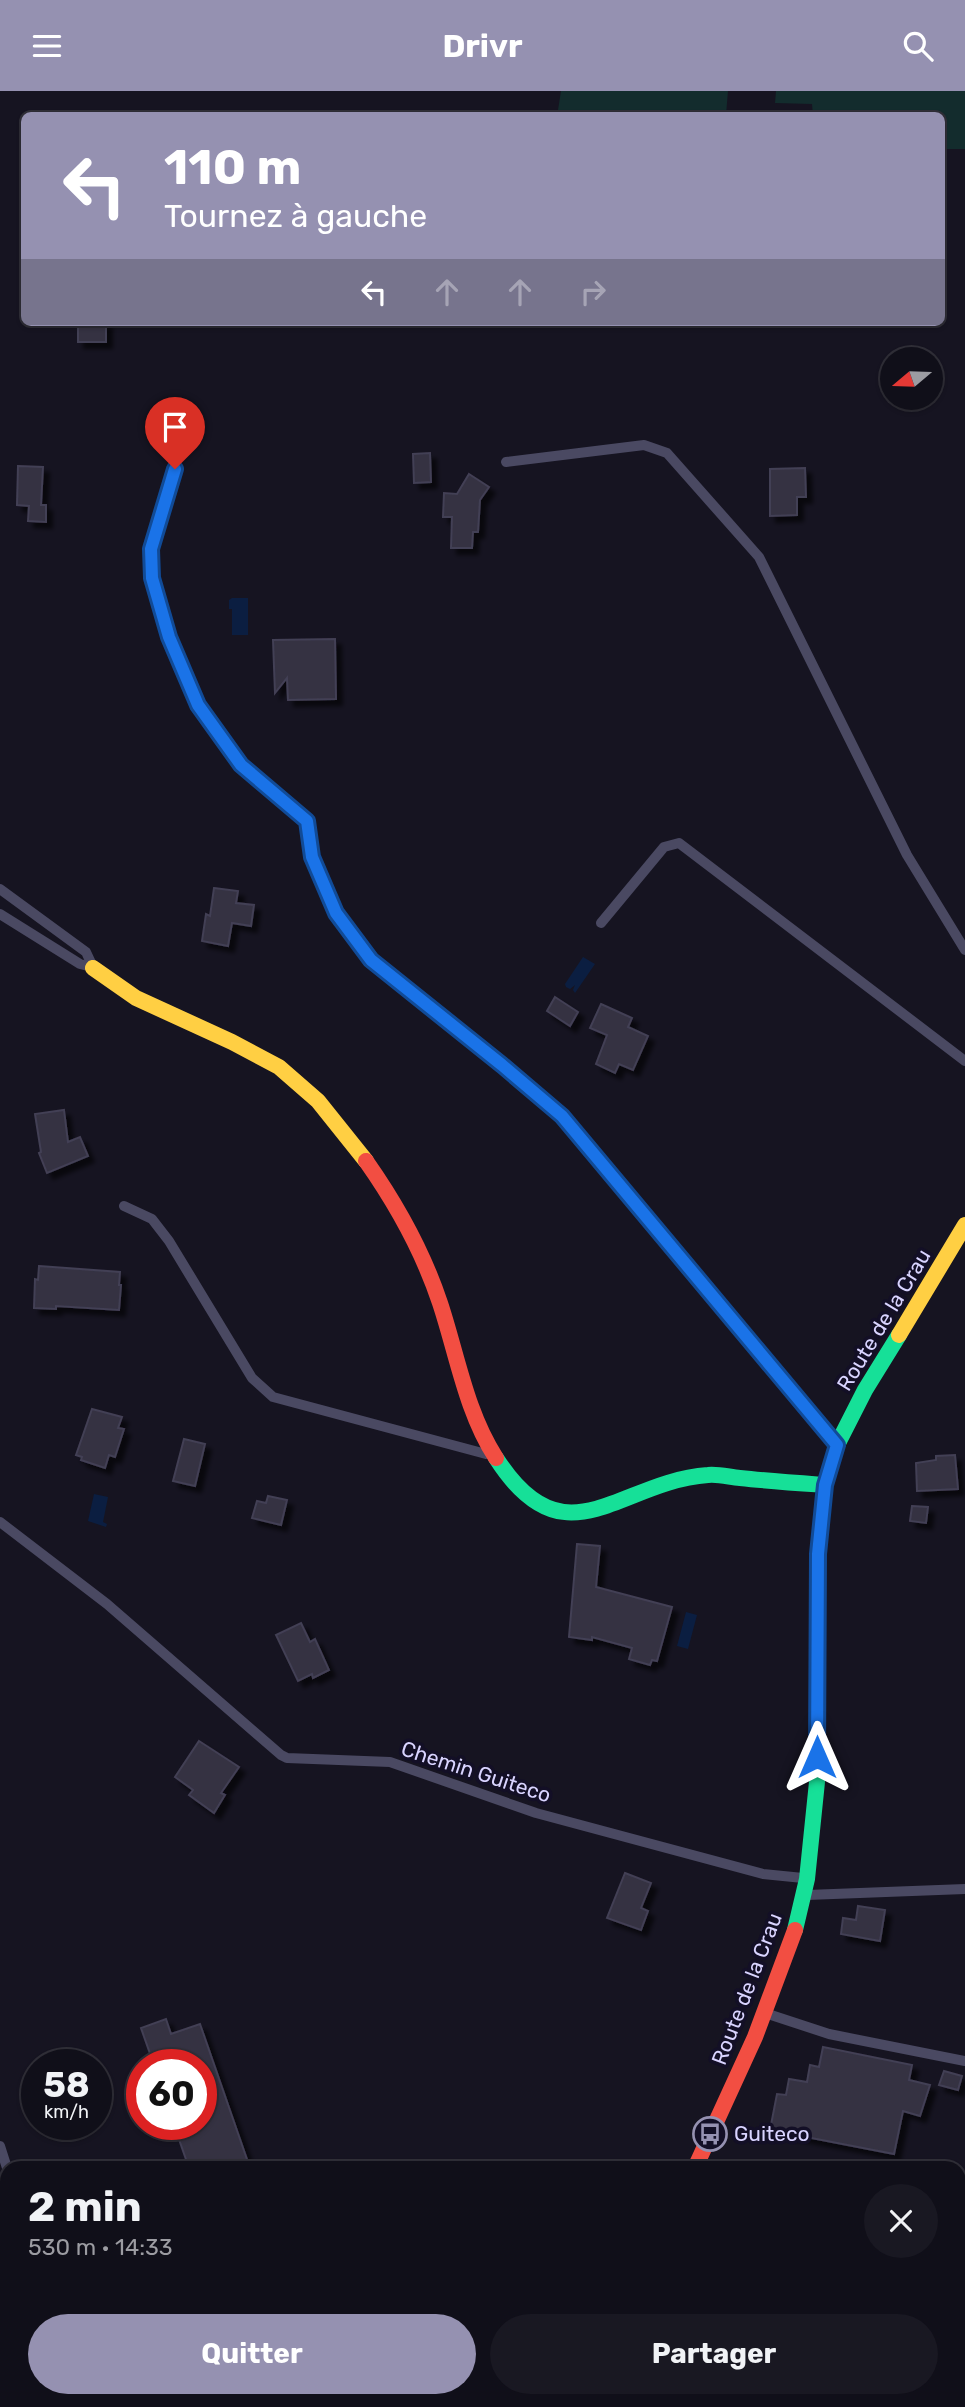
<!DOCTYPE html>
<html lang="fr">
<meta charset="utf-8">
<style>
:root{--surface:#100f19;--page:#191822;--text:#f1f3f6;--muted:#9c9ca2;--line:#302f38;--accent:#9591b1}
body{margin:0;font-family:Rubik,sans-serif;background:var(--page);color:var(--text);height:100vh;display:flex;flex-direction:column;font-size:26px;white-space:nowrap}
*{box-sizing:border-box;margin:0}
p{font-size:23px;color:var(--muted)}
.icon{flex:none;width:38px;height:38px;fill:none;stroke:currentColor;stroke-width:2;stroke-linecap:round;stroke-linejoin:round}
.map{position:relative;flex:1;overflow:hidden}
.drawer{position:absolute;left:0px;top:2070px;width:966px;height:247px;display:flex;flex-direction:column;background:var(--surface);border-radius:21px 21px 0 0;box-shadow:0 2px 5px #0004,0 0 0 2px var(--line)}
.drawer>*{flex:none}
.guide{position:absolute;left:21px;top:21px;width:924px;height:214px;border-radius:10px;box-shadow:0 2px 5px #0004,0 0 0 2px var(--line);background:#9591b1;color:#fff;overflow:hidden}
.needle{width:46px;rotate:251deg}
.fabs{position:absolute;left:880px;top:256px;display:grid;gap:14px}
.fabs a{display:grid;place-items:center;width:63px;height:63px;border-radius:50%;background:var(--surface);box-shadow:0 2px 5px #0004,0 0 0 2px var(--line);font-size:35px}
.speed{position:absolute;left:21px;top:1958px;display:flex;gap:14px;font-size:35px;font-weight:700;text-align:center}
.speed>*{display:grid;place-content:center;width:91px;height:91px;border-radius:50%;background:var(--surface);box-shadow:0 2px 5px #0004,0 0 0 2px var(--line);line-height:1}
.speed small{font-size:18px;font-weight:400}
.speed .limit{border:10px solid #d22;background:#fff;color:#111}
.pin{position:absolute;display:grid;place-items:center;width:60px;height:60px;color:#fff;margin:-72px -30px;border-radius:50% 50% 50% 0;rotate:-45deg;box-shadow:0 0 7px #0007}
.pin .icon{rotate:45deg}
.me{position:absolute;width:77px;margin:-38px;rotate:0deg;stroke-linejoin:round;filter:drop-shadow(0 0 5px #0008)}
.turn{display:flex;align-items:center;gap:24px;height:147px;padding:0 28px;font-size:32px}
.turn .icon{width:91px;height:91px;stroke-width:2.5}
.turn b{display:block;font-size:49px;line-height:60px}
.lanes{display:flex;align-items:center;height:66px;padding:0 28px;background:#0003;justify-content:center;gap:35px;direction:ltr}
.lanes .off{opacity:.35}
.round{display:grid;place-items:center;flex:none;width:74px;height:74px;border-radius:37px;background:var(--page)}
.summary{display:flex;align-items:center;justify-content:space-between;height:119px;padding:0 28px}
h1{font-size:42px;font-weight:700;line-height:52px}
.button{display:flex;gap:14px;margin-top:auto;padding:14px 28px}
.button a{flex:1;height:80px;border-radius:42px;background:var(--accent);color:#fff;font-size:28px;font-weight:700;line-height:80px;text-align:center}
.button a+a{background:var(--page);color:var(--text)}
header{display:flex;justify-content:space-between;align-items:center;height:91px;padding:0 28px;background:var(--accent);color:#fff;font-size:32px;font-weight:700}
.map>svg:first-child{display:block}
</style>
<header><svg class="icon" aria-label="menu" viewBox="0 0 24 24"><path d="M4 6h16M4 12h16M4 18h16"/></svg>Drivr<svg class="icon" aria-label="search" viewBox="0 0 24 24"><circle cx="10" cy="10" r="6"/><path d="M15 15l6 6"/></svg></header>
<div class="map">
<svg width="965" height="2316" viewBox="0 0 965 2316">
<defs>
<filter id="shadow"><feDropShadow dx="6" dy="6" stdDeviation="2" flood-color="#0009"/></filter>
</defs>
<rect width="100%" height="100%" fill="#161421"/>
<!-- green -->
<g fill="#132c2d">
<path d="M561 0H728L726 24H585L558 19Z"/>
<path d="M776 0H965V58H942V24H813L812 13 775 12Z"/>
</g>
<!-- water -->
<g fill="#0b1e41">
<path d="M232 507H248V544H232V518H229V509Z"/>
<path d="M583 866 595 873 575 902 573 899 575 894 570 898 566 896 565 893Z"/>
<path d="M94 1403 108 1406 103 1431 107 1433 106 1436 88 1430Z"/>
<path d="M686 1521 697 1524 688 1558 677 1555Z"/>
</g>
<!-- building -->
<g fill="#343243" stroke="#433f54" stroke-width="2" filter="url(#shadow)">
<rect x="78" y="231" width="28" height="20"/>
<path d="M430 362 431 391 414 392 413 363Z"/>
<path d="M18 375 43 376 41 414H46V431L28 430 29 415 17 414Z"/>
<path d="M805 377 806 406H797V424L770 425V378Z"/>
<path d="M469 383 489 396 480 409 478 441H473L472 457H451L452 426H443L444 402 457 403Z"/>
<path d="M335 548 336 608 288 609 287 587 275 602 273 549Z"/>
<path d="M214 797 238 800 236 812 254 814 251 835 232 832 228 855 202 850 206 823 210 825Z"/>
<path d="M555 906 578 921 570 935 547 920Z"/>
<path d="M601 913 632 927 628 936 648 945 633 979 619 973 615 982 596 973 607 944 590 937Z"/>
<path d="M64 1019 68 1051 80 1046 88 1065 47 1082 39 1062 41 1061 35 1023Z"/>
<path d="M39 1175 120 1181 119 1194H121L119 1219 56 1215V1218L34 1217 35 1188 38 1189Z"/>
<path d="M92 1318 122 1326 118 1337 124 1338 115 1366 109 1364 105 1377 81 1369 82 1366 76 1364Z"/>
<path d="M184 1348 205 1353 195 1395 173 1390Z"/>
<path d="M955 1364 958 1398 917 1400 916 1372 936 1369V1365Z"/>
<path d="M268 1405 287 1409 281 1434 252 1427 257 1410 266 1412Z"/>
<path d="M912 1415 928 1416 926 1432 910 1430Z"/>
<path d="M577 1453 600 1455 596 1496 672 1516 657 1570 652 1569 650 1574 629 1568 632 1557 592 1546V1549L569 1546Z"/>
<path d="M301 1532 310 1551 315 1548 329 1579 313 1587 312 1583 298 1590 276 1544Z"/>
<path d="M199 1650 239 1676 221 1702 225 1704 214 1722 189 1704 193 1699 175 1686Z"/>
<path d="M625 1782 651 1792 641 1817 648 1820 641 1839 607 1827Z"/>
<path d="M858 1815 885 1819 880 1850 841 1843 843 1827 856 1829Z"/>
<path d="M166 1928 171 1943 200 1933 250 2077H189L174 2034H201V1974H154L141 1937Z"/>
<path d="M823 1956 912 1974 909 1989 930 1994 920 2025 903 2020 894 2063 770 2039 777 2003 786 2004 789 1988 807 1991 810 1974 819 1976Z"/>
<path d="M944 1980 962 1985 958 1999 939 1994Z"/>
</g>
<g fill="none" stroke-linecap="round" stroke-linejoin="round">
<!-- lane -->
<g stroke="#4a4962" stroke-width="10">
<path d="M176 366 175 378C169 400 153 440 151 461 148 518 202 633 242 675 261 695 286 712 307 730L312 766 336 822 371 869 562 1025 835 1350"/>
<path d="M506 371 644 354 667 362 759 466 907 764 965 859"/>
<path d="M0 798 86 861 93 876"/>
<path d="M0 823 80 873 92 876"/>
<path d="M601 832 664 756 679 752 965 970"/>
<path d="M124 1115 152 1128 169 1150 252 1287 273 1306 486 1363"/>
<path d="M0 1431 107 1513 281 1664 287 1667 390 1671 536 1722 763 1783 803 1787"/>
<path d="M807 1804 965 1798"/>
<path d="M768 1923 829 1943 965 1970"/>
<path d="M0 2055 7 2077"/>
<path d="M0 2113 7 2093"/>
<path d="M0 2286 7 2290"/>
<path d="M41 2310 47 2316"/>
</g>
<!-- fast -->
<g stroke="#16e098" stroke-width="16">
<path d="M496 1367C565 1475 619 1390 708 1384 719 1383 729 1386 740 1387 768 1390 797 1392 825 1394"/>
<path d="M795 1839 807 1788 817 1691 818 1463 825 1394 837 1354 865 1299 899 1244"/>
</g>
<!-- slow -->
<g stroke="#ffcf43" stroke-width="16">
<path d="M93 877 136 907 232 951 279 976 318 1010 366 1070"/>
<path d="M899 1244 965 1134"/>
<path d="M588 2316 590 2310"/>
</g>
<!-- jam -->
<g stroke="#f24e42" stroke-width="16">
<path d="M366 1070C397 1114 423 1161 440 1212 457 1263 466 1321 496 1367"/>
<path d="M695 2077 755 1946 795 1839"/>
</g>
</g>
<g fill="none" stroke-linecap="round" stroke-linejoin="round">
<!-- route casing -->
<g stroke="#114b97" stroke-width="18">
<path id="route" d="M175 378 151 458 152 487 169 546 198 614 241 674 307 730 312 766 336 822 371 869 502 974 562 1025 837 1354 825 1394 818 1463 817 1666"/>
</g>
<!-- route -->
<use href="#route" stroke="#1a73e8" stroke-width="12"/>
</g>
<!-- icons -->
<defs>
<g id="bus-ring" transform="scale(1.75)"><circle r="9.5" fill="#130f26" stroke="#9591b1" stroke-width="1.5"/><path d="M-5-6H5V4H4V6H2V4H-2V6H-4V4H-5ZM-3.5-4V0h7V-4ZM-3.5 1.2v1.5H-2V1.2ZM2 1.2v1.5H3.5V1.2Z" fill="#9591b1"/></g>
</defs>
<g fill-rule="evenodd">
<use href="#bus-ring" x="710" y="2043"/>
</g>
<g text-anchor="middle" stroke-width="7" stroke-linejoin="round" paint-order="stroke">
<!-- street labels -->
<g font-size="21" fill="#d9d4ff" stroke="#130f26">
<text transform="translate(884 1229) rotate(-59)" y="7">Route de la Crau</text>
<text transform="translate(476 1681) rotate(18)" y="7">Chemin Guiteco</text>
<text transform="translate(747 1898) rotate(-69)" y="7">Route de la Crau</text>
</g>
<!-- poi labels -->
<g font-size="21" fill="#d9d4ff" stroke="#130f26" text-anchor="start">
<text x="734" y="2050">Guiteco</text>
</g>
</g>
</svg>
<div class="fabs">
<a><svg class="needle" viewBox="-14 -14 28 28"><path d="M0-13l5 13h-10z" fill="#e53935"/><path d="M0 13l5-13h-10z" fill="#9c9ca2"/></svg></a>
</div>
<div class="speed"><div>58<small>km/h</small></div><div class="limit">60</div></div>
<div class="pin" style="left:175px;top:378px;background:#d93025"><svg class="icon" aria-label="arrive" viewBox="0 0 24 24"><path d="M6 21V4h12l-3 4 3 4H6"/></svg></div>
<svg class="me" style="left:817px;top:1666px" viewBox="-20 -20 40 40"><path d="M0-17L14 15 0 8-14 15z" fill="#1a73e8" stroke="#fff" stroke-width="4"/></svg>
<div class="guide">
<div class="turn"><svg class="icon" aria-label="left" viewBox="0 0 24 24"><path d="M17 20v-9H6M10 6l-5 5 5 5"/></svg><div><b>110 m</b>Tournez à gauche</div></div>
<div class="lanes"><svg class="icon" aria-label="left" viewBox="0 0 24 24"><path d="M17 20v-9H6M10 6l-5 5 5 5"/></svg><svg class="icon off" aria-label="ahead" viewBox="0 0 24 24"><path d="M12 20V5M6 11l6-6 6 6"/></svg><svg class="icon off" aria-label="ahead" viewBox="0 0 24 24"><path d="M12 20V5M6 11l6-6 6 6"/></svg><svg class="icon off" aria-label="right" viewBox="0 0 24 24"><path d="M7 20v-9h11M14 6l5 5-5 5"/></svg></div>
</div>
<section class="drawer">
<div class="summary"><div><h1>2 min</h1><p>530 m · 14:33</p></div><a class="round"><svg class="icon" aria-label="close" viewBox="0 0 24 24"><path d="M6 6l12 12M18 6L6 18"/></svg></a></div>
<div class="button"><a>Quitter</a><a>Partager</a></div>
</section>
</div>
